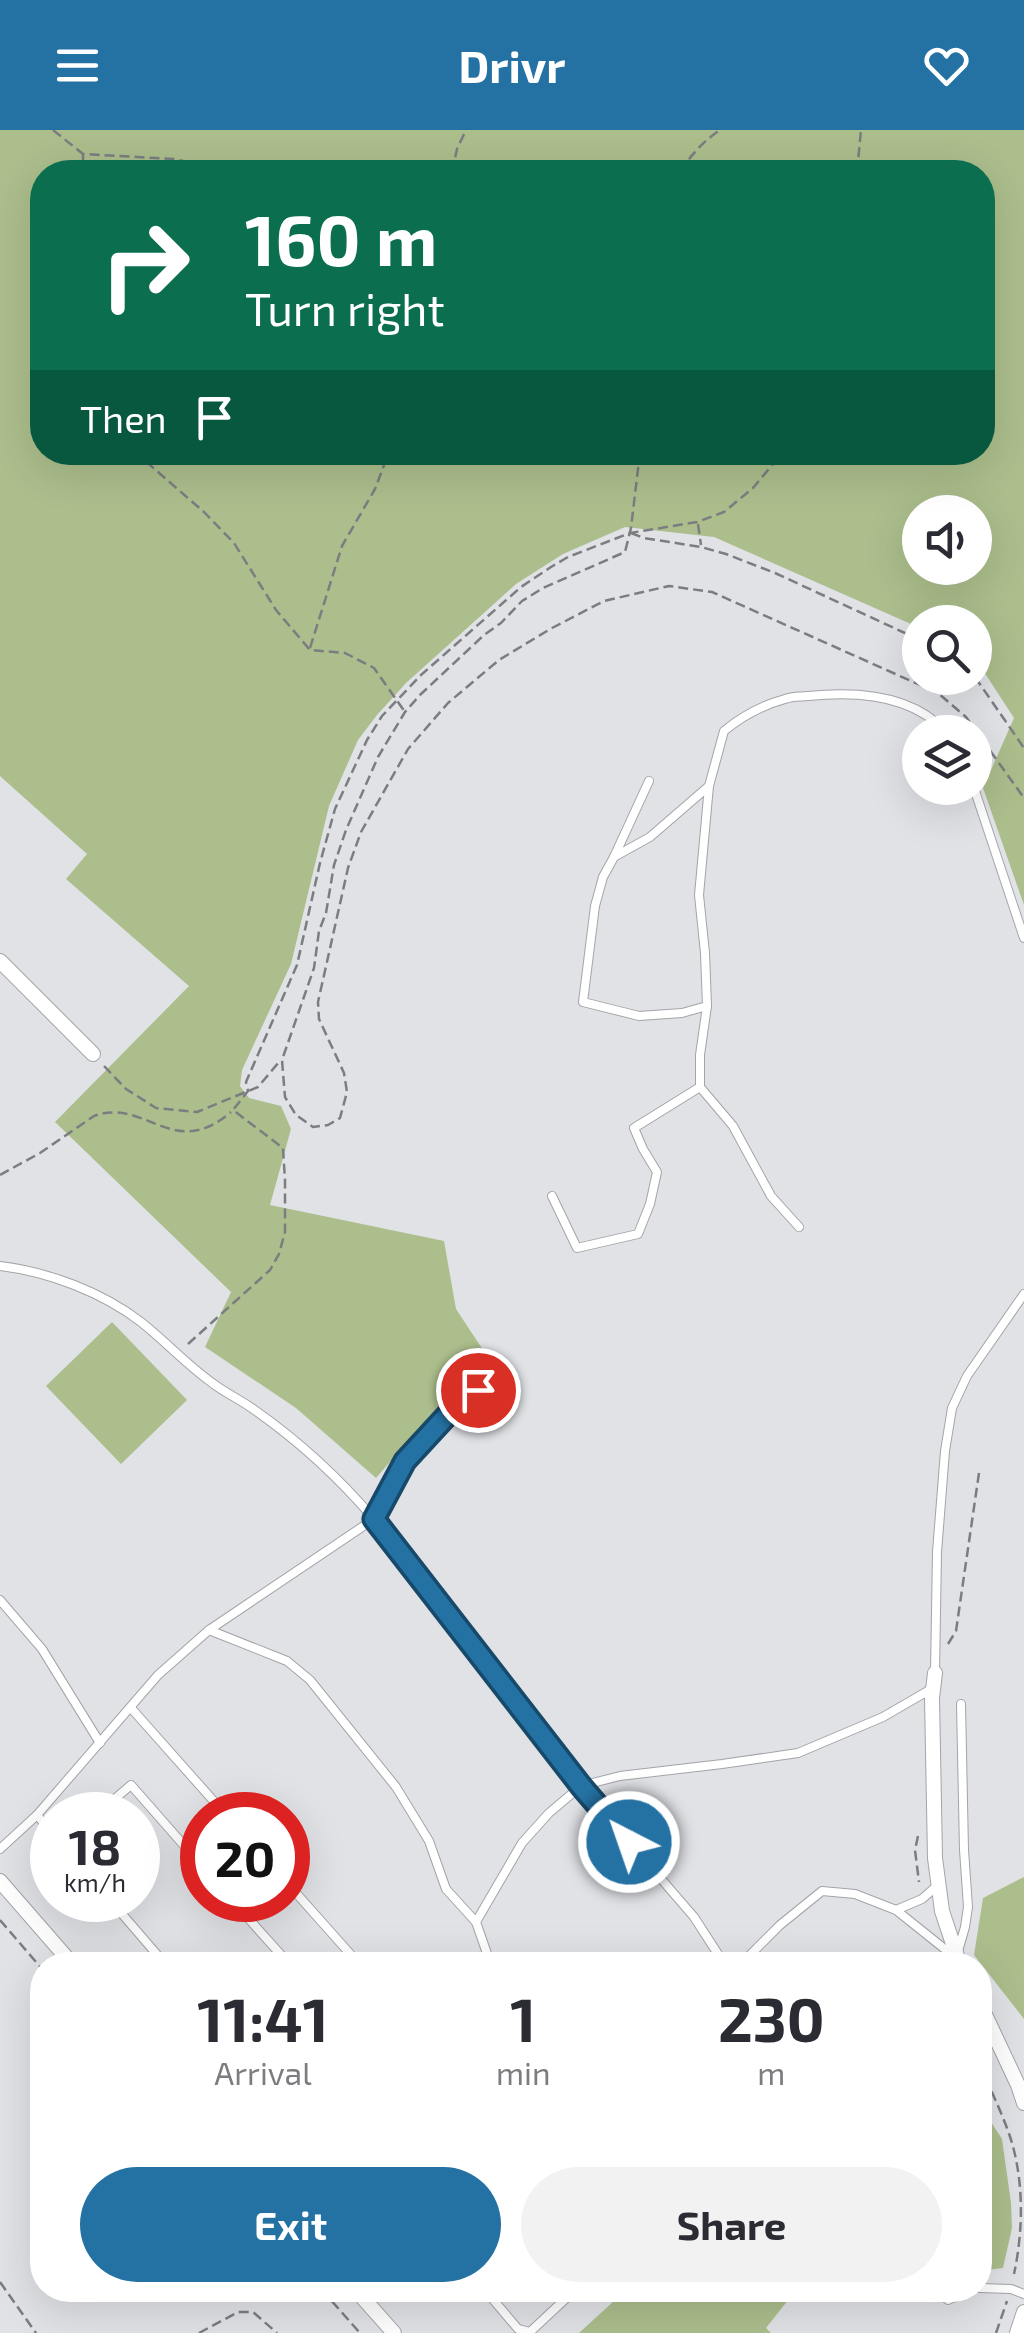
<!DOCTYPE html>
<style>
:root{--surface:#fff;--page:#f2f2f3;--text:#2b2b33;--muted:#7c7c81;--accent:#2471a3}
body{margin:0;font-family:"Exo 2",sans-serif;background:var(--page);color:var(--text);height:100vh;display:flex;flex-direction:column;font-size:38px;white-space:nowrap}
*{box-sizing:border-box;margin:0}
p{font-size:32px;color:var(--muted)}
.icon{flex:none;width:55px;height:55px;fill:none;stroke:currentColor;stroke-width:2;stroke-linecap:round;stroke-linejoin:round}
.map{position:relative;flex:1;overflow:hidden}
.details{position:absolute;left:30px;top:1822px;width:962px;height:350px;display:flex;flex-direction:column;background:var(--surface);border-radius:40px;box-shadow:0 10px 40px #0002}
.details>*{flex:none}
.hud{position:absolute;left:30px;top:30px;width:965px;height:305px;border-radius:40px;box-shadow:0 10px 40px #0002;background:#0b6e4f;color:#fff;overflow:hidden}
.controls{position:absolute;left:902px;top:365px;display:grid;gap:20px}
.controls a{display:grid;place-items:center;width:90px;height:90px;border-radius:50%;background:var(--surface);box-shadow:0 10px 40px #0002;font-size:50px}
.speed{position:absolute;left:30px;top:1662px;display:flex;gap:20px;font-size:50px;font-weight:700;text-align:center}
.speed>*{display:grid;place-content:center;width:130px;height:130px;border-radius:50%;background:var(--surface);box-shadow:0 10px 40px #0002;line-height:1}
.speed small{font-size:25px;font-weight:400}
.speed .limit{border:15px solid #d22;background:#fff;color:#111}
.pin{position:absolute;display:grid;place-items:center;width:85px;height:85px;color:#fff;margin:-42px;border:5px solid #fff;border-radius:50%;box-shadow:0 2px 10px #0007}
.me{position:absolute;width:110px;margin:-55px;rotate:319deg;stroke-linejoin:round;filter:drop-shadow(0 0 8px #0008)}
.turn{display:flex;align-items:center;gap:35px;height:210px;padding:0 50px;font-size:45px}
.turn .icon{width:130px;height:130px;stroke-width:2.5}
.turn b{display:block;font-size:70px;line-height:85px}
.then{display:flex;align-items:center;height:95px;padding:0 50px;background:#0003;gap:20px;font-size:38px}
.eta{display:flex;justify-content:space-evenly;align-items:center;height:170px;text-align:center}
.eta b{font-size:60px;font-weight:700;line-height:70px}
.primary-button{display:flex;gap:20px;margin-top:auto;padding:20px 50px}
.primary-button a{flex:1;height:115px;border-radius:60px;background:var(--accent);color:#fff;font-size:40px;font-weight:700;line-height:115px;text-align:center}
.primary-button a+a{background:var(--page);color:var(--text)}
header{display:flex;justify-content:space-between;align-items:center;height:130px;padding:0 50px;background:var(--accent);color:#fff;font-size:45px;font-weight:700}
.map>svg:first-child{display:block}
</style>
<header><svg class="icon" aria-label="menu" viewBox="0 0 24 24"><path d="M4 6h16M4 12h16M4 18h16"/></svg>Drivr<svg class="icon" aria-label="heart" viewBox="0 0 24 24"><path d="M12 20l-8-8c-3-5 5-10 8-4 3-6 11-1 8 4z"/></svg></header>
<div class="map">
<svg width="1024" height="2203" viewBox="0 0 1024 2203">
<rect width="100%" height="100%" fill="#e0e2e6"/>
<!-- green -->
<g fill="#acbe8c" fill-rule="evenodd">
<path d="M0 0H1024V775L983 658 1014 588 975 528V492H920V498L714 407 625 397 563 424 516 454 406 553 377 585 358 610 329 676 291 834 242 940 240 956 249 968 281 976 291 999 270 1075 444 1111 456 1179 485 1223 376 1348 296 1278 205 1217 231 1162 55 992 189 856 66 749 87 724 0 646ZM42 42H982V322H42ZM920 382H975V438H920Z"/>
<path d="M112 1192 187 1270 121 1334 46 1256Z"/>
<path d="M1024 1747V1889L974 1825 983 1768Z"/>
<path d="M980 1975 1002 2009 1011 2073 1012 2098 1003 2138 980 2141Z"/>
<path d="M626 2160H796L766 2198 771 2203H579Z"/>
</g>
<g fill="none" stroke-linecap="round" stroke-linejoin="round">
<!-- service casing -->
<g stroke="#a3a4a8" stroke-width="10">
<g id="service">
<path d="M974 658 1024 808"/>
<path d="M614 727 649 651"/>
<path d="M707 876 682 883 639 886 583 872 595 776 603 747 614 727 650 707 709 656"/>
<path d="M700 957 733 996 771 1066 799 1097"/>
<path d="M552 1066 577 1118 638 1104 650 1074 657 1042 643 1019 634 998 700 957V925L707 876 705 823 699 765 709 656 724 601C741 587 763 575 785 569 793 566 801 567 808 566 856 561 912 564 946 602"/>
<path d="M0 1136C49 1142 102 1162 141 1192 165 1211 186 1234 211 1252 225 1263 241 1270 256 1281 300 1312 339 1348 374 1389L581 1656 694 1787 725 1835"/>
<path d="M0 1470 42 1519 100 1613"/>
<path d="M209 1500 287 1531 310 1550 396 1657 429 1711 446 1759 476 1792"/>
<path d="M935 1543 937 1422 945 1321 952 1278 967 1246 1024 1164"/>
<path d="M131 1578 226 1685"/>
<path d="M37 1685 52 1703"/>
<path d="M96 1685 131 1655 202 1736"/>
<path d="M0 1719 37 1685 158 1545 209 1500 374 1389 405 1331 451 1281 478 1260"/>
<path d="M288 1754 360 1835"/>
<path d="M110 1770 166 1835"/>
<path d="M232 1770 290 1835"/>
<path d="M896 1780 922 1769 939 1754"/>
<path d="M491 1835 476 1792 522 1713 549 1683 581 1656 620 1646 722 1634 798 1623 883 1587 933 1558"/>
<path d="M740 1835 780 1795 822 1761 855 1764 896 1780 956 1828 965 1797 968 1777 964 1720 961 1574"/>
<path d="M980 2158 1011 2159 1024 2164"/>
<path d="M485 2160 518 2199 530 2202 575 2160"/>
<path d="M936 2160 948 2170 971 2160"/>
</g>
</g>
<!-- minor casing -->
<g stroke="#a3a4a8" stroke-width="16">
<g id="minor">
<path d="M0 831 93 924"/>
<path d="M935 1543 932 1568 935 1728 942 1781 960 1835"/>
<path d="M0 1751 73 1835"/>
<path d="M980 1874 1018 1955 1024 1973"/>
<path d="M356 2160 394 2203"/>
<path d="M1017 2203 1024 2182"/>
</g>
</g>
<!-- path -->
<g stroke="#7c7d80" stroke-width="2.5" stroke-dasharray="10 5" stroke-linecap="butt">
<path d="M53 0 83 24 174 29 235 42"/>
<path d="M83 25V42"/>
<path d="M452 42 457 19 466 0"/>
<path d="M681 42C689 26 705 10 720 0"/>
<path d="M857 42 861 0"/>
<path d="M135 322 204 382 234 413 276 480 310 520 345 523 374 538 405 582"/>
<path d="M640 322 631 398 625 422 543 458 522 471 501 493 484 505 421 564 405 582 378 627 346 700 334 735 326 783 319 801 314 838 282 930 285 967 296 985 313 997 328 995 340 988 347 962 344 943 319 889 318 872 348 738 361 702 408 619 448 573 499 530 552 498 604 471 669 456 712 462 938 563 966 587 1024 668"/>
<path d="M698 394 701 415"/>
<path d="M631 403 644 408 701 417 726 424 775 443 920 510"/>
<path d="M310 518 342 416 375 359 389 322"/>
<path d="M975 547 1024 618"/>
<path d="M104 936 126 959 156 978 197 982 258 957 279 932"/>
<path d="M0 1045 40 1023 94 986C146 967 173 1032 231 982"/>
<path d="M188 1214 270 1140 279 1124 285 1102V1050L283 1018 233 980 248 961 246 952 297 835 320 733 335 679 367 610 382 586 421 545 521 457 551 437 568 427 630 403 697 392 724 382 753 358 783 322"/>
<path d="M948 1514 956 1501 979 1343"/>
<path d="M918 1706 915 1720 919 1752"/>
<path d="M0 1790 42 1839"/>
<path d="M980 1934C990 1960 1004 1986 1012 2013 1024 2055 1023 2102 1014 2144"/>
<path d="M0 2152 36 2203"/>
<path d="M322 2160 360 2203"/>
<path d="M199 2203 238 2182H253L277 2203"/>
<path d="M996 2203 1007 2171"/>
</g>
<!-- service -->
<use href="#service" stroke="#fff" stroke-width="8"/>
<!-- minor -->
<use href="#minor" stroke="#fff" stroke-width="14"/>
</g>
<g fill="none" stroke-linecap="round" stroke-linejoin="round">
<!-- route casing -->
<g stroke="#17496a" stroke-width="25">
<path id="route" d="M478 1260 452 1280 405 1331 374 1389 581 1656 629 1712"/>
</g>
<!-- route -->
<use href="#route" stroke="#2471a3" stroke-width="18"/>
</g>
</svg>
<div class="controls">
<a><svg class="icon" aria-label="sound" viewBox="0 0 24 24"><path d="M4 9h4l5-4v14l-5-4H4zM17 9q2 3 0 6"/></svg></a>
<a><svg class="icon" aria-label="search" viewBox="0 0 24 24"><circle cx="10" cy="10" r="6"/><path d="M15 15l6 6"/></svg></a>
<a><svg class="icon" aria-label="layers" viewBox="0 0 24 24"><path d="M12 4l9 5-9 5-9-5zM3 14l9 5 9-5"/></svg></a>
</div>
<div class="speed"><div>18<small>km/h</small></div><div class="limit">20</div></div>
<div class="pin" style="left:478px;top:1260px;background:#d93025"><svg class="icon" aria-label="arrive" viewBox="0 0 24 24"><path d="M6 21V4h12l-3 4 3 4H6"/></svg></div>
<svg class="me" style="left:629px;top:1712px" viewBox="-20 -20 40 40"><circle r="17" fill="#2471a3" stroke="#fff" stroke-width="3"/><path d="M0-11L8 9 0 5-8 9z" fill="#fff"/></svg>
<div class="hud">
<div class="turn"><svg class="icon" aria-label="right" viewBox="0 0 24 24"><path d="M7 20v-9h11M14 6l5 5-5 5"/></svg><div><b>160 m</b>Turn right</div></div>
<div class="then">Then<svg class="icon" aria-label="arrive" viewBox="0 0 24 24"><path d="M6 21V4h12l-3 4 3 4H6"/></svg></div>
</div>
<section class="details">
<div class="eta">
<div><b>11:41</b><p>Arrival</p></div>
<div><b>1</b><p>min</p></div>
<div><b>230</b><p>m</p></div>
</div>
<div class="primary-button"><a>Exit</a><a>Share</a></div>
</section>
</div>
